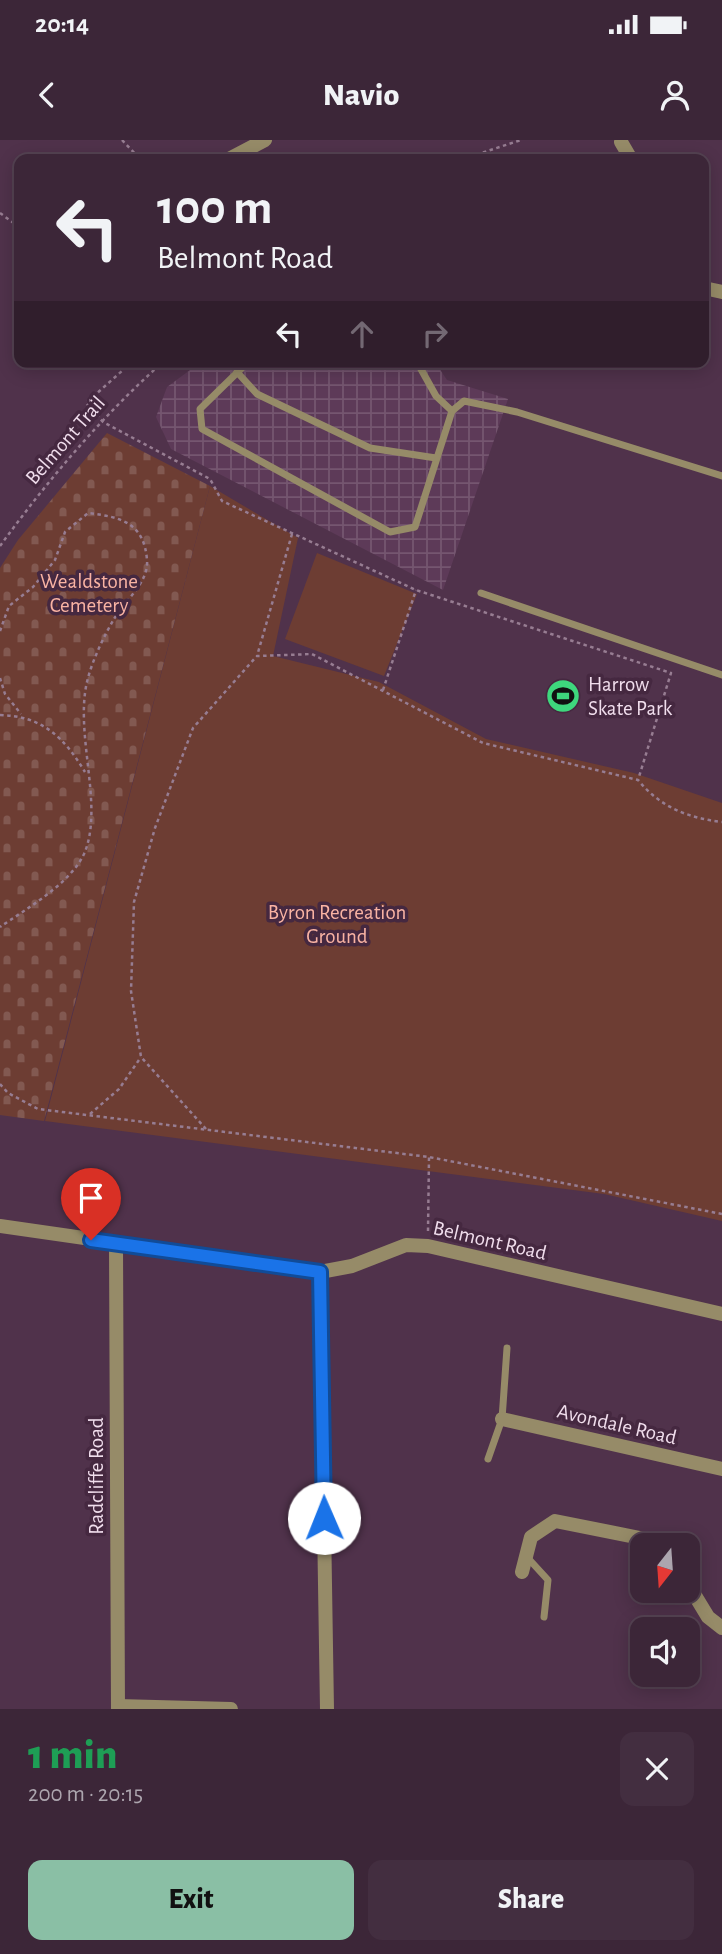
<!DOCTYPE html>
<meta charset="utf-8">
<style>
:root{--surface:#3c2638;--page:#432e40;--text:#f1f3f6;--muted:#aca5ae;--line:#554353;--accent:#8abfa5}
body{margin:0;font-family:"Alegreya Sans",sans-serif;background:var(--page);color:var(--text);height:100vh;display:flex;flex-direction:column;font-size:26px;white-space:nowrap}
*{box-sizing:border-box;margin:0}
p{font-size:23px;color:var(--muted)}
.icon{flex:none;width:38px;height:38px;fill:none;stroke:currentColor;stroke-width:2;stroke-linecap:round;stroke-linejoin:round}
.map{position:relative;height:1569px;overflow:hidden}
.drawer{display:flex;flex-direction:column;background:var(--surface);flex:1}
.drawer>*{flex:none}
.hud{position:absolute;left:14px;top:14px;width:695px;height:214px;border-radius:14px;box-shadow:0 4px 18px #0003,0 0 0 2px var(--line);background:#3c2638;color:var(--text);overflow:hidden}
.needle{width:46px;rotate:197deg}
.tools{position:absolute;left:630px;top:1393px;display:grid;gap:14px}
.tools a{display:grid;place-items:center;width:70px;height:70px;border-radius:14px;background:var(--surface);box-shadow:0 4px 18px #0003,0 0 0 2px var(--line);font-size:35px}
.pin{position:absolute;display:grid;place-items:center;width:60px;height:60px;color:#fff;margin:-72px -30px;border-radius:50% 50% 50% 0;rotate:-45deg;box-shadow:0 0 7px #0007}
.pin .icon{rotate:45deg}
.me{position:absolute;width:77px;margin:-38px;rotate:359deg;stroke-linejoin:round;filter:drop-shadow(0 0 5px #0008)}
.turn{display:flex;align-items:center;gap:24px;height:147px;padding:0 28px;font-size:32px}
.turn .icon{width:91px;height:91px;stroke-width:2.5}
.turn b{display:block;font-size:49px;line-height:60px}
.lanes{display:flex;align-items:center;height:66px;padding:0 28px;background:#0003;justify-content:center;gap:35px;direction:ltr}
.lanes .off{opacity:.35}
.round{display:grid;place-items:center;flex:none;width:74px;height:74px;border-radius:14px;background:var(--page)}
.summary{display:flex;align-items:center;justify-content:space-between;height:119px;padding:0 28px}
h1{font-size:42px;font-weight:800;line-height:52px;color:#1e9e55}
.action{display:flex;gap:14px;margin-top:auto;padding:14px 28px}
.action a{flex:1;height:80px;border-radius:14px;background:var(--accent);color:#111;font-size:28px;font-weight:800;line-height:80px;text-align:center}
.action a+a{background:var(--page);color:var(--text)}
.status{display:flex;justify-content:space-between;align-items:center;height:49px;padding:0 35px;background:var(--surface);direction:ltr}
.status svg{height:19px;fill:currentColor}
header{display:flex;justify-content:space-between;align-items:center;height:91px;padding:0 28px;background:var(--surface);font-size:32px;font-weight:800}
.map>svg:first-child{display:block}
</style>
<div class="status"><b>20:14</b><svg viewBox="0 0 49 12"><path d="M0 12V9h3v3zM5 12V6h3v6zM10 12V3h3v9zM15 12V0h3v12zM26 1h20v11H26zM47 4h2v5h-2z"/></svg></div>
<header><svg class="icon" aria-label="back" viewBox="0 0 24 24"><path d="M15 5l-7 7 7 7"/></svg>Navio<svg class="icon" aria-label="person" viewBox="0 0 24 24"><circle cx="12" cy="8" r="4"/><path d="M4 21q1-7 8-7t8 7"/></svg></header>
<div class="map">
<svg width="722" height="1569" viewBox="0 0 722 1569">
<defs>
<pattern id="industrial-grid" width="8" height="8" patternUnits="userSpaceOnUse" patternTransform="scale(1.75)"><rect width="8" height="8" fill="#5d3a58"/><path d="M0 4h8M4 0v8" fill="none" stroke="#755670"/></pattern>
<pattern id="cemetery-stones" width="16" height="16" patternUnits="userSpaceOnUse" patternTransform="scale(1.75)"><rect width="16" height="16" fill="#6d3d33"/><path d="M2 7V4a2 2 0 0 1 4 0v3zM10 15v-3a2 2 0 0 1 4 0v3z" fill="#825951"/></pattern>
</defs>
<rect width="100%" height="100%" fill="#50324b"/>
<!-- industrial -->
<path fill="url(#industrial-grid)" d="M201 222H435L447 240 508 259 443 450 171 309 156 277 167 247Z"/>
<!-- green -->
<g fill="#6d3d33">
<path d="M210 346 298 398 273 516 379 542 486 599 634 633 722 663V1081L604 1054 45 981Z"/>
<path d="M317 413 417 454 384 536 285 499Z"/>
</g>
<!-- cemetery -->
<path fill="url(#cemetery-stones)" d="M107 293 210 346 44 981 0 975V428L18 400Z"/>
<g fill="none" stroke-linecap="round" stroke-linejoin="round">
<!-- path -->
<g stroke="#977d92" stroke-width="2.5" stroke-dasharray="3.5 3.5" stroke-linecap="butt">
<path d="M122 0 140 19"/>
<path d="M463 19 521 0"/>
<path d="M0 73 19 87"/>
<path d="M132 222 86 263 103 282 210 339 222 361 416 450 671 533 638 640"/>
<path d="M292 394 257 516 312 514 483 603 638 640C660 667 688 678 722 682"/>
<path d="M0 406C48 340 102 276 163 222"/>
<path d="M0 491 9 466 33 447 55 420 65 392 88 373C120 377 144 382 147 420 149 443 124 461 114 479 104 496 93 519 88 538 73 592 105 666 84 714 70 744 26 769 0 787"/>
<path d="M0 538 5 554 21 574"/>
<path d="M383 550 416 450"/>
<path d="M0 575C42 576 64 597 85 632"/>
<path d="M0 944 8 953 38 969 429 1017 722 1074"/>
<path d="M90 974 119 949 141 917"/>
<path d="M206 989 141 917 131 851 134 762 155 688 193 588 256 517"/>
<path d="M428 1091 429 1017"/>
</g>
<!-- lane -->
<g stroke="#968b68" stroke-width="7">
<path d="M248 222 200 269 202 289 390 392 415 387 452 271 464 261 517 272 722 336"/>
<path d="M417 222 436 256 452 271"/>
<path d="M237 232 257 254 370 308 436 318"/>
<path d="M481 453 722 535"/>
<path d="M488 1319 502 1279 507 1208"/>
<path d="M526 1416 548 1440 544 1477"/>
</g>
<!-- street -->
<g stroke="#968b68" stroke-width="14">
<path d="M621 2 631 19"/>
<path d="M229 19 265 0"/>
<path d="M704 148 722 152"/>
<path d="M0 1086 320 1132 352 1126 406 1105 428 1106 722 1174"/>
<path d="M116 1104 118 1569"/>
<path d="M320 1132 327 1569"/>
<path d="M502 1279 722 1329"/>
<path d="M522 1432 531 1397 555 1381 650 1400 658 1405"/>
<path d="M688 1444 708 1477 722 1488"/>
<path d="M118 1566 231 1569"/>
</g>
</g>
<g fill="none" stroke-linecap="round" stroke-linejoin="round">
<!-- route casing -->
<g stroke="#114b97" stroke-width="18">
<path id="route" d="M91 1100 320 1132 324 1378"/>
</g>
<!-- route -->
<use href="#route" stroke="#1a73e8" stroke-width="12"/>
</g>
<!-- icons -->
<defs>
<g id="stadium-disc" transform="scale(1.75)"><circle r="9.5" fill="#3ed77d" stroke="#452840"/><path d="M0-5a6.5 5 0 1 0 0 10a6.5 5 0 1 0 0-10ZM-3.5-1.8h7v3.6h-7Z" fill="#111"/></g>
</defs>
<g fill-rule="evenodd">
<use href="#stadium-disc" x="563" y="556"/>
</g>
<g text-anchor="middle" stroke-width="7" stroke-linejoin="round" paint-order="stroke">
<!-- street labels -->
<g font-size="21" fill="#f0ddec" stroke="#452840">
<text transform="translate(65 300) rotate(-49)" y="7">Belmont Trail</text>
<text transform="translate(490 1100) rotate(13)" y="7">Belmont Road</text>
<text transform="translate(617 1284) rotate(13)" y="7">Avondale Road</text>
<text transform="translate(96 1336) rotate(-90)" y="7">Radcliffe Road</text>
</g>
<!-- park labels -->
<g font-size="21" fill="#f9b3a3" stroke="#452840">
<text x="89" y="448">Wealdstone<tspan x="89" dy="24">Cemetery</tspan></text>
<text x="337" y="779">Byron Recreation<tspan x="337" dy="24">Ground</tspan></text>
</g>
<!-- poi labels -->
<g font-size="21" fill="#f0ddec" stroke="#452840" text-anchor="start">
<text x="588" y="551">Harrow<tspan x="588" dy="24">Skate Park</tspan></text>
</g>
</g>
</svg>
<div class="tools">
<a><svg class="needle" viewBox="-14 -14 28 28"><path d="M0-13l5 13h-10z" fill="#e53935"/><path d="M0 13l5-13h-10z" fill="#aca5ae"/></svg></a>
<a><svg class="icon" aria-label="sound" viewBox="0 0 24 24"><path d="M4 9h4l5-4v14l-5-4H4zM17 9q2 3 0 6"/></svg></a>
</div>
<div class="pin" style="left:91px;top:1100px;background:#d93025"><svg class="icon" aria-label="arrive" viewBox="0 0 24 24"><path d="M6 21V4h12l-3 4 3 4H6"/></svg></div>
<svg class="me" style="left:324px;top:1378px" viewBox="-20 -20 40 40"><circle r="19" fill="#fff"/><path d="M0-13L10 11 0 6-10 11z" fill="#1a73e8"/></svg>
<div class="hud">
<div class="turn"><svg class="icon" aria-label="left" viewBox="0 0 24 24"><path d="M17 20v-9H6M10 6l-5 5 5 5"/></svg><div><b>100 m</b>Belmont Road</div></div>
<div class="lanes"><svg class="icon" aria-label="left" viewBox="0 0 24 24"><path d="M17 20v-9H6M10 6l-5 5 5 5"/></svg><svg class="icon off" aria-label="ahead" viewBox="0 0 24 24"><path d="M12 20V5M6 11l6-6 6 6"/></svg><svg class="icon off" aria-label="right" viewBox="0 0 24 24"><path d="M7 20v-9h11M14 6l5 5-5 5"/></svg></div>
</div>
</div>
<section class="drawer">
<div class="summary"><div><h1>1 min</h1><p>200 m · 20:15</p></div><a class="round"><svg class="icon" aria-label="close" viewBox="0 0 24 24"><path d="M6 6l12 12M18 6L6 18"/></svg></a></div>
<div class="action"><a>Exit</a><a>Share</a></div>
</section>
